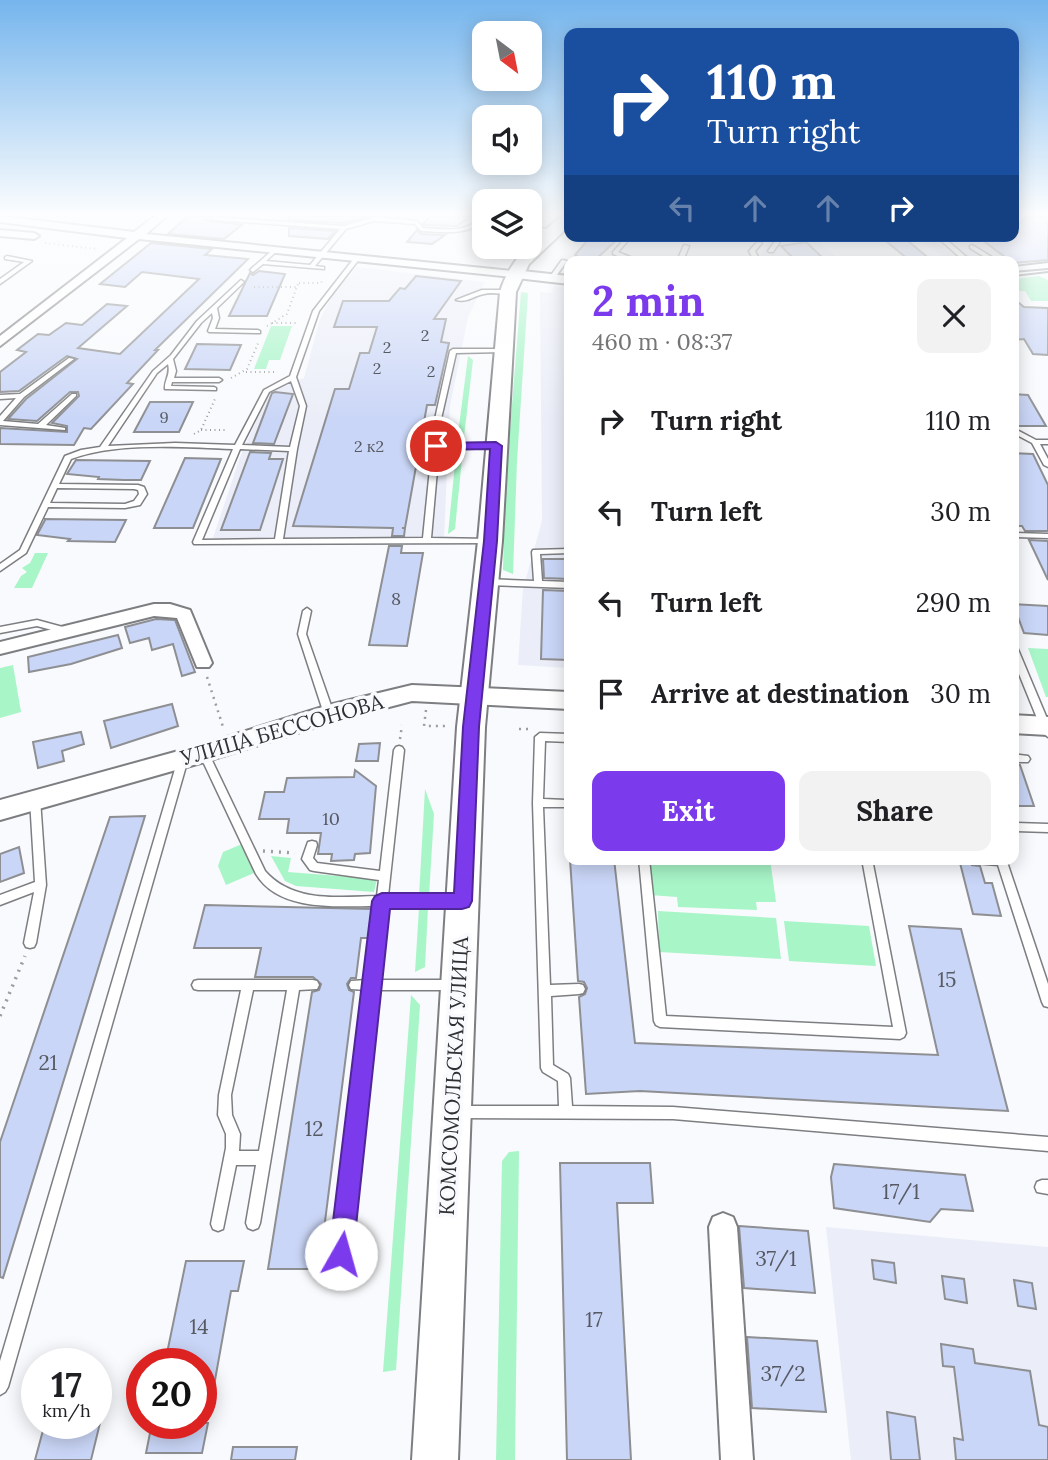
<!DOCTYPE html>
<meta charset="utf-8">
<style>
:root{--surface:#fff;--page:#f2f2f2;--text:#202124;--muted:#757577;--accent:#7c3aed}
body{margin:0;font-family:Lora,serif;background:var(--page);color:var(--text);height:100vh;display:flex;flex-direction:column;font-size:26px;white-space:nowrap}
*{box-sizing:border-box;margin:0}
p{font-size:23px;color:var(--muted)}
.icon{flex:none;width:38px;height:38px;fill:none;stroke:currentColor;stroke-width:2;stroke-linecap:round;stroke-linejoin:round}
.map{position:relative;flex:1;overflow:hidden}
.sheet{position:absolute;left:564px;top:256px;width:455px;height:609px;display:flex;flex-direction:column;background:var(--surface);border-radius:14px;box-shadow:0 4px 18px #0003}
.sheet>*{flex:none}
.guide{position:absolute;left:564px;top:28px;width:455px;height:214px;border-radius:14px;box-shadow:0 4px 18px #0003;background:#1a4fa0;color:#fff;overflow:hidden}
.needle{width:46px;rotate:148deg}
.controls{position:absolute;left:472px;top:21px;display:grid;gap:14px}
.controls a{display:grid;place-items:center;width:70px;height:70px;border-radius:14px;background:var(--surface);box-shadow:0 4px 18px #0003;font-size:35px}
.speed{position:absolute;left:21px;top:1348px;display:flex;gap:14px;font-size:35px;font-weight:700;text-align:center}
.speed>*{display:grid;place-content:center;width:91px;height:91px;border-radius:50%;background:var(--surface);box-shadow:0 4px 18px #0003;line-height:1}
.speed small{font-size:18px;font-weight:400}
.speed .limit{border:10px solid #d22;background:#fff;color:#111}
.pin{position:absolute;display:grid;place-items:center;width:60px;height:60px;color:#fff;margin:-30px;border:4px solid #fff;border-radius:50%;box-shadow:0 2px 7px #0007}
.me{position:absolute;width:77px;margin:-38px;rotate:7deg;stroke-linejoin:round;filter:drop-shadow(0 0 5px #0008)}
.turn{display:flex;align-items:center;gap:24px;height:147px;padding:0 28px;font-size:32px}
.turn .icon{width:91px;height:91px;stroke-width:2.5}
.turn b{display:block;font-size:49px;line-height:60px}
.lanes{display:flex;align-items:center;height:66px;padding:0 28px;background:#0003;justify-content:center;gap:35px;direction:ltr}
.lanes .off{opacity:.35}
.round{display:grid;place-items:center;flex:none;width:74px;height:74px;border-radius:14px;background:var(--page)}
.overview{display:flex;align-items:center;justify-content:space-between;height:119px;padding:0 28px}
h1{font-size:42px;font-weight:700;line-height:52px;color:var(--accent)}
.primary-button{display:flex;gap:14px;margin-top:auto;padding:14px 28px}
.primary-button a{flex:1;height:80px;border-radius:14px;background:var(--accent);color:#fff;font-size:28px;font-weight:700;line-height:80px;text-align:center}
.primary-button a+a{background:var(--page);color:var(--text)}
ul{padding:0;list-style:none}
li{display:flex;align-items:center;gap:21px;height:91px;padding:0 28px}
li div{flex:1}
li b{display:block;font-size:26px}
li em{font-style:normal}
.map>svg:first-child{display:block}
</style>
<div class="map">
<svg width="1048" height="1460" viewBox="0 0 1048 1460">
<rect width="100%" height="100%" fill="#f9fafd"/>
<!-- built -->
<g fill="#ebeef8">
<path d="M1013 216H1048V262L1013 265V261H951L912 236H1013Z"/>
<path d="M773 236H843L817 240 841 261H767L761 254Z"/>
<path d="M357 267 485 282 468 317 450 406 444 538H213L240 457 270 391 304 378 320 319 333 294Z"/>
<path d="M554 286 569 287V668L518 665 523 589 542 521 540 292 551 293Z"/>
<path d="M826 1227 1048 1247V1460H851Z"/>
</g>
<!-- green -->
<g fill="#a8f5c8">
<path d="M1039 276 1048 280V301H1031L1025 291H1013V279Z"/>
<path d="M521 292 528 293 517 461 513 574 503 570 505 492Z"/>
<path d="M271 326H292L280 360H269L266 369H254Z"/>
<path d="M468 356 473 360 464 437 457 442Z"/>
<path d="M456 454 462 459 455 529 448 534Z"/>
<path d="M35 553H48L32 588H14L21 576 27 572 22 568 30 563Z"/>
<path d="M1028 648 1048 649V697H1046Z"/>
<path d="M13 665 21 712 0 718V668Z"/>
<path d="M425 789 434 814 429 896H419Z"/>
<path d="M242 844 254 873 226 885 218 866 223 852Z"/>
<path d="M271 856 291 858 288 872 377 879 374 892 296 886 285 881Z"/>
<path d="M770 859 776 902H756L757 910 678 907 677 897 650 895 649 860Z"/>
<path d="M419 908H428L425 967 415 972Z"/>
<path d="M658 911 776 918 781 959 659 952Z"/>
<path d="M784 921 869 926 876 966 789 961Z"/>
<path d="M411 995 420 1005 396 1370 383 1372Z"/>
<path d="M519 1151 515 1460H496L502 1161 509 1152Z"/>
</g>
<!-- building -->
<g fill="#cad6f7" stroke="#8e8f92" stroke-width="2">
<path d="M188 216H210L205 220 242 225 224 239 168 234Z"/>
<path d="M289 216H368L344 223 289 220Z"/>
<path d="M430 216H471L457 226 424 225 423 224Z"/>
<path d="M1026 216H1048V260L1013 263 977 236H1013V232Z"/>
<path d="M289 228 335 231 328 239 289 236Z"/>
<path d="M417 230 421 234 445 235 432 244 407 242Z"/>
<path d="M591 236H621L594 261H586L575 255Z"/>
<path d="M880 236H902L932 261H910Z"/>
<path d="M806 242 826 261H796L781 246Z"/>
<path d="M151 243 212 249 205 255 248 259 155 350H158L127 383 133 384 91 429 84 428 74 445 0 444V428L67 432V426L52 423 79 396 78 392H70L37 421 8 419 26 399 77 359 67 356 19 391 0 392V372L26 352 17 350 38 334 49 335 66 323 82 325 107 304 127 306 78 348 120 354 199 279 142 272 125 287 100 284Z"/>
<path d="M259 271 285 274 267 316H229L250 273 253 275Z"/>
<path d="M416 276 461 281 434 319H446L441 342 449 343 435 405H427L405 528H402H405L404 536H392L393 528 293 526 335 389H349L360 353H369L377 327H334L343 301H389L400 288 405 289Z"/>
<path d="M1013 298 1024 307 1048 308V355L1033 354 1024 339 1013 340Z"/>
<path d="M197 344 241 345 230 370 185 369Z"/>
<path d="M275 392 293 394 274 444 253 443 272 393Z"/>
<path d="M1013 394 1028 395 1046 426H1013Z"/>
<path d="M150 402H193L179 432H134Z"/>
<path d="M250 452 271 453 269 459H283L260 530H221Z"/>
<path d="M1013 453 1033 454 1048 485V531H1025L1022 526H1013Z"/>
<path d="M185 458 221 459 193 528H154Z"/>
<path d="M76 460 150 461 141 480H124L98 479 99 477 67 474Z"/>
<path d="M45 520V519L126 520 115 542 68 541 70 539 37 535Z"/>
<path d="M1029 540 1048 541V580Z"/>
<path d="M389 546H402L401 553H423L407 646 369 645Z"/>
<path d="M543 559H569V579L544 578Z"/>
<path d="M543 590 569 591V660L541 659Z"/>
<path d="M1013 604 1048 606V635L1024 633Z"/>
<path d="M156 619 175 620 195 672 182 676 173 644 152 650 149 638 130 643 125 627Z"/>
<path d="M118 635 122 648 71 664 29 672 28 657Z"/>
<path d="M172 704 178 726 111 748 104 721Z"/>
<path d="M81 732 84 744 62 751 64 761 38 768 33 742Z"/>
<path d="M380 743 378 761H356L359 744Z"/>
<path d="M1013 765H1020L1034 806H1013Z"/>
<path d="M355 770 376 786 370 853 355 854 354 860 331 861 332 854H318L321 833H287L289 819H259L265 792H284L287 778 354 777Z"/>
<path d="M145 816 3 1278 0 1277V1142L110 817Z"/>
<path d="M19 847 24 873 0 882V854Z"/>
<path d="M570 859H614L635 1043 938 1055 909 926 961 929 1008 1111 640 1091 586 1094 579 997 585 994 587 988 584 982 578 981Z"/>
<path d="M959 859H971L972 865 980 866 985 883H992L1001 916 973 914Z"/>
<path d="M205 905 372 909 368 938H361L356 978H351L347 984 349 990 354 992 319 1269H268L312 992 319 990 321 984 313 977H255L261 948H194Z"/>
<path d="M560 1163H650L653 1203H617L631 1460H567Z"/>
<path d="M834 1164 965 1175 973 1211 941 1209 930 1222 834 1208 831 1177Z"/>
<path d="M739 1226 808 1231 815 1293 744 1288Z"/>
<path d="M872 1260 894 1263 896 1283 874 1279Z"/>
<path d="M186 1261H244L238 1291H231L208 1419H201V1363H165Z"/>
<path d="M942 1276 964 1279 967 1303 945 1299Z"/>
<path d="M1014 1280 1032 1283 1036 1309 1018 1306Z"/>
<path d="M747 1337 817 1341 826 1412 752 1408Z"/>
<path d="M941 1344 973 1349 975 1363 1030 1371 1039 1425 1048 1427V1460H956L954 1438 963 1440 954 1367 943 1366Z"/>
<path d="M887 1412 915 1417 920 1460H891Z"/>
<path d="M45 1423H100L91 1460H35Z"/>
<path d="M152 1423H208L202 1453H146Z"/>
<path d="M233 1447H297L295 1460H231Z"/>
</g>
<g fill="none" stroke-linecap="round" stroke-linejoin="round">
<!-- service casing -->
<g stroke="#7d7e81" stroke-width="3">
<g id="service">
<path d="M212 217 344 226 374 217 417 221 423 228C443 229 462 233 479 220L484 221C466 236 443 232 421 231L415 224 374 221 346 229 315 266 324 267V269L263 264 253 272 250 270 251 269 275 248 278 250 266 261 310 265 340 229 214 220 212 219Z"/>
<path d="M530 226 553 230 556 232 553 234 530 230Z"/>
<path d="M627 236H632L618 252 630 257 650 261H629L613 254V252Z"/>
<path d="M779 236H784L773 252H769L768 251Z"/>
<path d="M936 236H942L971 261H964Z"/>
<path d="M757 242 762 243 755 251 760 261H754L749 251Z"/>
<path d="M684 245 689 246 683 261H677Z"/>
<path d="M972 245 974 246 998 261H991L970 248V246Z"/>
<path d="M7 256 32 261 0 284V279L24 262 5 259V257Z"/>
<path d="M355 257 360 258 319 311 296 377 306 406 297 449 283 539 423 538 435 419 450 351 453 349H502L504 350V352L456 353 441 419 440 444H496L500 446 496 448H439L431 538 490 539H493V543L194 544 193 542 233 449C184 447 116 442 71 459L59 484 138 485 144 487 147 494 140 505 125 508 48 507 26 553 0 571V564L20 550 65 456 81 450 100 447 153 371 171 355 197 321 241 280 244 282 243 283 217 308 219 318 215 329 258 330 260 331V333L209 332 208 331 213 318 212 313 201 323 173 359 176 371 174 378H219L222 380 219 382H172L171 386 214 387 216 388V390L165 389C164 380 171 375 168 364L157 373 108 446 175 443 235 445 264 390 290 376 313 311ZM291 381 300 406 290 447 242 445 269 392ZM240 449 289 451 275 539 202 540ZM57 488 134 489 138 490 139 494 134 501 125 504 50 503Z"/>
<path d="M562 260 567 261 554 279H550L549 278Z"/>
<path d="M482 290H508L511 292 508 294C500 294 491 292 484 294 473 296 467 303 456 300Z"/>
<path d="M69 358 74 359 24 397 3 421 38 424 72 394H76V396L46 425 65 428V430L0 425V416L16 398 0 399V395L20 394Z"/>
<path d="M1013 428 1036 440H1048V444H1040L1048 459V467L1044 465 1032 443 1013 433Z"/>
<path d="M1013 533 1048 534V538L1013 537Z"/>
<path d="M569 549V553L540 554 542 581 569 582V588L487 585 483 582 487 579 534 581 532 552 533 550Z"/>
<path d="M307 608 311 611 306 634 334 714 329 717 324 714 298 634 303 611Z"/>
<path d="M37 620 70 629 71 631 67 634 37 626 0 633V627Z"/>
<path d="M1013 644 1017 647 1048 721V737L1043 733 1013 659Z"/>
<path d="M540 733 569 734V742L545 741 543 799 566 800 569 801V807H543L550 985 579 984 583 985 585 989 583 993 579 994 551 996 553 1065 568 1074 570 1078 572 1106 673 1107 1048 1137V1151L673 1119 458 1118 453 1117 452 1112 453 1107 458 1106H559L558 1081 543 1072 541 1068 533 803 535 737Z"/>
<path d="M399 746 402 747 404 750 388 896H458L462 898 464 901 462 904 458 906H387L379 980H454L458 981 460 985 458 989 454 990H378L348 1254 346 1259 341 1261 336 1259 334 1254 366 990 351 989 349 985 351 981 367 980 376 906C337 906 279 912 256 874L199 753 201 750H207L265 871C293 903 338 897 377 896L379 880 314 871 310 870 302 859 308 842 312 841 316 842 317 845 313 858 317 863 380 871 394 750 396 747Z"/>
<path d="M1013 754 1028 756 1030 759 1028 762H1013Z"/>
<path d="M183 755 186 756 188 759 8 1387 5 1392 0 1395V1361L178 759 180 756Z"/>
<path d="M35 795 39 796 40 799 46 885 36 943 34 947 30 948 26 947 24 943 34 892 0 905V895L35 882 30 799 31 796Z"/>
<path d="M1013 823 1048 824V832L1013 831Z"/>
<path d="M639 859H649L666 1016 893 1027 862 859H872L906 1033 904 1037 900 1039 660 1027 656 1025 654 1021Z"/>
<path d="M973 859H1006L1048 984V1007L1044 1006 1042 1002 998 865 974 863Z"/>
<path d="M198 980H313L317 981 319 985 317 989 299 990 260 1223 258 1228 253 1230 248 1228 246 1223 256 1165H236L223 1229 218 1231 213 1229 211 1224 226 1148V1134L218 1115 219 1095 241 990H198L194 989 192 985 194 981ZM253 990H287L259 1151H239L240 1134 232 1115 231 1095Z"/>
<path d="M1042 1180H1048V1194L1037 1192 1035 1187 1037 1182Z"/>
</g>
</g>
<!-- minor casing -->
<g stroke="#7d7e81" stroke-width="4">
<g id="minor">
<path d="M0 216 134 232 155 216H167L146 234 513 271 519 274 513 277 139 239 0 346V336L127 238 0 222Z"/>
<path d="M0 230 34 233 39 236 34 239 0 236Z"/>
<path d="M154 604H170L190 610 212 663 209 667H197L177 618 154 616 0 654V642Z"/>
<path d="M723 1213 733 1217 737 1227 753 1460H721L709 1227 713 1217Z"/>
</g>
</g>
<!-- tertiary casing -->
<g stroke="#7d7e81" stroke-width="4">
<g id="tertiary">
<path d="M1048 263V271L1013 275V267Z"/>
<path d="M513 270 569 276V284L508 277 506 274Z"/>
<path d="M412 685 569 692V709L412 701 332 722 204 762 0 820V800L204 744 329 705Z"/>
<path d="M1013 715 1048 717V735L1013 733Z"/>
</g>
</g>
<!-- secondary casing -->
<g stroke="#7d7e81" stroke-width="4">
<path id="secondary" d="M562 216H569V226L529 264 516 292 502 541 485 727 458 1460H412L457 727 478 541 500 292C510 258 535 238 562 216Z"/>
</g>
<!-- path-far2 -->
<g stroke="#9b9c9e" stroke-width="2" stroke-dasharray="1 3.5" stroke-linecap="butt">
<path d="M45 243 98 249"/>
<path d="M502 259 514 247"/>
<path d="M299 283H321L323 279"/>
<path d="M254 287H297"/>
<path d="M272 323H296"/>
<path d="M267 326 287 314 299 281"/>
<path d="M246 372H277"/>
<path d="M231 378 247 369 259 341"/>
<path d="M201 430H225"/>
<path d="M194 434 201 430 215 399"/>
</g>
<!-- path-far1 -->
<g stroke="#9b9c9e" stroke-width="2.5" stroke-dasharray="2 5" stroke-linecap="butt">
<path d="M207 677 224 730"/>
<path d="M426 710 424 726H447"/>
<path d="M519 729H529"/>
<path d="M400 739 402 725"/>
</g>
<!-- path -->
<g stroke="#9b9c9e" stroke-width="3.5" stroke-dasharray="2 6" stroke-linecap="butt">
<path d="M263 851 295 853"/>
<path d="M0 1016 25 956"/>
</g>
<!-- service -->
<use href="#service" fill="#fff" fill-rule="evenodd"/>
<!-- minor -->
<use href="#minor" fill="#fff" fill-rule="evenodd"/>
<!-- tertiary -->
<use href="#tertiary" fill="#fff" fill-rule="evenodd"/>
<!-- secondary -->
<use href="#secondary" fill="#fff" fill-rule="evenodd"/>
<!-- tram -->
<path stroke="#87888a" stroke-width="2" d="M1013 272 1048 269"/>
</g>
<!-- sky -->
<linearGradient id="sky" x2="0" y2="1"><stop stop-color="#75b5ed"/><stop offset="0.51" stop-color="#fcfdfe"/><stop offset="1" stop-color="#fcfdfe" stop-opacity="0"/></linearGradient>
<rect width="1048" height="420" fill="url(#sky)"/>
<!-- route -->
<path fill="#7c3aed" stroke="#51269a" stroke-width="2" d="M496 442 502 446 497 541 479 727 472 901 469 907 462 909H390L353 1254 350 1263 341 1266 333 1263 329 1254 372 901 375 896 382 893H454L463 727 484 541 490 449 436 450 430 446 436 443Z"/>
<g text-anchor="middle" stroke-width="7" stroke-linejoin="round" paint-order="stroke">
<!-- far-number labels -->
<g font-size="16" fill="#565a63">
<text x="425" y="341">2</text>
<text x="387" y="353">2</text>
<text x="377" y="374">2</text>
<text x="431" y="377">2</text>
<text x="164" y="423">9</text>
<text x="369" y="452">2 к2</text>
</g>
<!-- number labels -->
<g font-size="18" fill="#565a63">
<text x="396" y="605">8</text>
<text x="331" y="825">10</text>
</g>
<!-- street labels -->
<g font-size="21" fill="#303132" stroke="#f9fafd">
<text transform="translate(282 730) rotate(-16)" y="7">УЛИЦА БЕССОНОВА</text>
<text transform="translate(454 1076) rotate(-87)" y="7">КОМСОМОЛЬСКАЯ УЛИЦА</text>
</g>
<!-- near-number labels -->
<g font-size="21" fill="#565a63">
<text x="947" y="987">15</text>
<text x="48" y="1070">21</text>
<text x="314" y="1136">12</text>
<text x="901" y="1199">17/1</text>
<text x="776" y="1266">37/1</text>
<text x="594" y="1327">17</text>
<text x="199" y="1334">14</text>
<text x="783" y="1381">37/2</text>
</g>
</g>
</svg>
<div class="controls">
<a><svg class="needle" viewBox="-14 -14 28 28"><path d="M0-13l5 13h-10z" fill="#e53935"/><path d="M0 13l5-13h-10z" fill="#757577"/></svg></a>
<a><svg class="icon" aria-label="sound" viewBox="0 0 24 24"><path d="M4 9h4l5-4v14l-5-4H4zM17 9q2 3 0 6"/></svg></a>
<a><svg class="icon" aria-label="layers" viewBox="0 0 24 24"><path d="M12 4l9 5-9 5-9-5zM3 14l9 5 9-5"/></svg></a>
</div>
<div class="speed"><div>17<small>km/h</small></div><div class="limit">20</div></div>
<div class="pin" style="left:436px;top:446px;background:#d93025"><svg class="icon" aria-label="arrive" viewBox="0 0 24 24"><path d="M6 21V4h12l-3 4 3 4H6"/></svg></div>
<svg class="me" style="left:341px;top:1254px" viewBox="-20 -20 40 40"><circle r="19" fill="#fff"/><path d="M0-13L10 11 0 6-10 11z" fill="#7c3aed"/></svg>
<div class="guide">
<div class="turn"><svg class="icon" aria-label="right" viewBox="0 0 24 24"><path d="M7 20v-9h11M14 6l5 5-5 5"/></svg><div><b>110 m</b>Turn right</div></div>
<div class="lanes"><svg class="icon off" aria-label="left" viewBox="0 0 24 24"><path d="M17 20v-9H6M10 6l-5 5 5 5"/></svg><svg class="icon off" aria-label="ahead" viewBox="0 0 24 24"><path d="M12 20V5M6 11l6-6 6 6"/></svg><svg class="icon off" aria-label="ahead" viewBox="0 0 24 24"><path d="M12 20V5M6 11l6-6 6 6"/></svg><svg class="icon" aria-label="right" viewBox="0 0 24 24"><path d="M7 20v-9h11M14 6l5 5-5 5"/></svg></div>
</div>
<section class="sheet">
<div class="overview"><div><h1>2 min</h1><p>460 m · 08:37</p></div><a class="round"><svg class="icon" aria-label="close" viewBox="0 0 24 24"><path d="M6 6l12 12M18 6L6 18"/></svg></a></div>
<ul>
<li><svg class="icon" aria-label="right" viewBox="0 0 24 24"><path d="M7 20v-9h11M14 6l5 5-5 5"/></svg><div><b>Turn right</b></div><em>110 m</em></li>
<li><svg class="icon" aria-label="left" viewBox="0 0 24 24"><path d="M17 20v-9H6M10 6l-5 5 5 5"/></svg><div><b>Turn left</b></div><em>30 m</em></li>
<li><svg class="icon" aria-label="left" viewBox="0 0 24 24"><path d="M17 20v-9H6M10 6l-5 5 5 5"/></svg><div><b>Turn left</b></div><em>290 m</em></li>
<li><svg class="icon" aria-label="arrive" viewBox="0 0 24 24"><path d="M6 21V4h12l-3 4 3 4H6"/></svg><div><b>Arrive at destination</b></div><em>30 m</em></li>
</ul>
<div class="primary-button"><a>Exit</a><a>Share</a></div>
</section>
</div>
